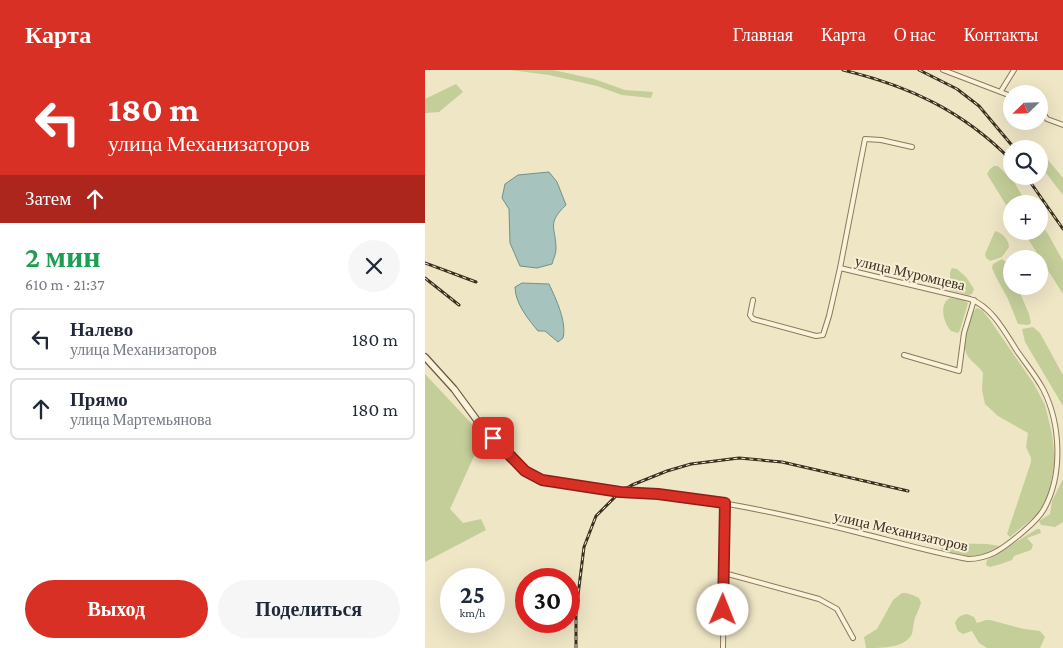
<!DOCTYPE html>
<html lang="ru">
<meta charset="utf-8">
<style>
:root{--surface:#fff;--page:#f6f6f7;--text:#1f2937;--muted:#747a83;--line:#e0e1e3;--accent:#d93025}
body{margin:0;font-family:"Crimson Pro",serif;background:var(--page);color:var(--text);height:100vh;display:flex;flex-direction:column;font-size:19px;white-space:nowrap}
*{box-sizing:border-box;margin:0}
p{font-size:16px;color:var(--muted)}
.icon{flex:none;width:28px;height:28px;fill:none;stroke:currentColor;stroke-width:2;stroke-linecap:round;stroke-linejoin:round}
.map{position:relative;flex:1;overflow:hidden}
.details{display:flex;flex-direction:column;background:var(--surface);width:425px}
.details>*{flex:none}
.hud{background:#d93025;color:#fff;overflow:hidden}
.needle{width:32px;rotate:247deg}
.controls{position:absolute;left:578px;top:15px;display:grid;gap:10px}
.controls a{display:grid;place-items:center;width:45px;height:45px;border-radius:50%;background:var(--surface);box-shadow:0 5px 20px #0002;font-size:25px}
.speed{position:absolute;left:15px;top:498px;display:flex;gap:10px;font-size:25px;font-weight:700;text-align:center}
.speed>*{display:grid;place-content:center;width:65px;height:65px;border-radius:50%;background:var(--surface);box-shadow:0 5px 20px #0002;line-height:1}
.speed small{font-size:12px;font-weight:400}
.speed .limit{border:8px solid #d22;background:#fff;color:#111}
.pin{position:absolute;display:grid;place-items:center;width:42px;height:42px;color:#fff;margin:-21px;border-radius:10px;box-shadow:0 2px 8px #0006}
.me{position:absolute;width:55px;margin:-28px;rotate:1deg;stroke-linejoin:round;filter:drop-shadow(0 0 4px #0008)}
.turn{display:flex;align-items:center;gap:18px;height:105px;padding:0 25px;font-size:22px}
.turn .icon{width:65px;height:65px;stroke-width:2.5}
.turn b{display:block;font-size:35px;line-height:42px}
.then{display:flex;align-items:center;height:48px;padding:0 25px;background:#0003;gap:10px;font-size:19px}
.round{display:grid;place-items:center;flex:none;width:52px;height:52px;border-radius:26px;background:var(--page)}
.head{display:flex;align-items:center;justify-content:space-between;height:85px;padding:0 25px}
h1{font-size:30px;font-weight:600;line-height:38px;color:#1e9e55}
.action{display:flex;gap:10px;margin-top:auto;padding:10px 25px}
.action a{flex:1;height:58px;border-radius:30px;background:var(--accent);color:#fff;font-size:20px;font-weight:600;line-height:58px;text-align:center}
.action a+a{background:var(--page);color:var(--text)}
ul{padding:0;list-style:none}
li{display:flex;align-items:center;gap:15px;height:62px;margin:0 10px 8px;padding:0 15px;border:2px solid var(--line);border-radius:8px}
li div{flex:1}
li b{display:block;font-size:19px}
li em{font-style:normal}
header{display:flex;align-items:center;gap:30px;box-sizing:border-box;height:70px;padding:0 25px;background:var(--accent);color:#fff}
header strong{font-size:24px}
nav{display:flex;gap:28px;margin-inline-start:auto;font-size:18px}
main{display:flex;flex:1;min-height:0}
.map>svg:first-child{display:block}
</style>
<header>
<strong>Карта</strong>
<nav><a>Главная</a><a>Карта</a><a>О нас</a><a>Контакты</a></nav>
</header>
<main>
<section class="details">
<div class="hud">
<div class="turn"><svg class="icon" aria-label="left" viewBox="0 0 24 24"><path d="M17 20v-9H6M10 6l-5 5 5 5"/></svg><div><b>180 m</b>улица Механизаторов</div></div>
<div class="then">Затем<svg class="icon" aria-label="ahead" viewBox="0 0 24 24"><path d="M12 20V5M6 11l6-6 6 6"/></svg></div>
</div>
<div class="head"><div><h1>2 мин</h1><p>610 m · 21:37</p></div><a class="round"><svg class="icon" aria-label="close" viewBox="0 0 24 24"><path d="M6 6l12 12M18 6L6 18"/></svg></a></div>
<ul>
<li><svg class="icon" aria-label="left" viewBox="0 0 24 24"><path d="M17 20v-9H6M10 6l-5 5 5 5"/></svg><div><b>Налево</b><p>улица Механизаторов</p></div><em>180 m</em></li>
<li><svg class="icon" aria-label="ahead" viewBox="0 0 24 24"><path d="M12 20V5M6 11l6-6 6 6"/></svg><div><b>Прямо</b><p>улица Мартемьянова</p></div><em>180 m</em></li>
</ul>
<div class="action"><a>Выход</a><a>Поделиться</a></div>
</section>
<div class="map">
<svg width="638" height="578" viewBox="0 0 638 578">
<rect width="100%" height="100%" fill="#efe6c6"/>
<!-- green -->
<g fill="#c4ce99">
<path d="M85 0H128L169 9 200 20 228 22 226 28 197 25 172 16 124 5Z"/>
<path d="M31 14 38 22 14 42 0 43V29Z"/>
<path d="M614 84 623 90 638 108V125L614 94Z"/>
<path d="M569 96H573L589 112 602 134H586V143L562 104 565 99Z"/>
<path d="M614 152 623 164 638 191V224L598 161H614Z"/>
<path d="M570 161C577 162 584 170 584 177L577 187 565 191 561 188 560 184Z"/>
<path d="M577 189C587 195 586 206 586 216H592L604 244 606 253 603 255 593 254 583 229 570 205 567 198 568 194Z"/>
<path d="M527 198 532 199 541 207 549 219 547 224 543 225 525 220V202Z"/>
<path d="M525 228 538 230 543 233 535 260 533 263 526 261C519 254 513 234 525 228Z"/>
<path d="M552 238 557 240 565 250 609 314 620 335 627 364 630 390 624 424 613 444 585 467 582 464 606 392V388L601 377 603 363 573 346 560 334 557 320 558 303C554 296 546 292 542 285 536 273 541 246 552 238Z"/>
<path d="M608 257 615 263 638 305V336L600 272 597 259Z"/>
<path d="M0 304 60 368 50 384 25 439 38 453 56 449 61 460 0 492Z"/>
<path d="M638 409V452L630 457 616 455 614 451 625 444 627 431Z"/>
<path d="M612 459H615L616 463 602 468 608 475 606 480 589 486 587 490 576 494 565 497 561 495 562 490Z"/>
<path d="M518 473 562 474 575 476C563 493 533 486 517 480L515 477Z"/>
<path d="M477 523C484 523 488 525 494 528L496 533C494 540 490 546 489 552 488 556 488 560 487 564 480 578 458 578 441 578L439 567 452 559 468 530Z"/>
<path d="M542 544 549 547 552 553 561 550H565L599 559 615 561 620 567 615 578H562L554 573 547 561 538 564 533 561 530 553C533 547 535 545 542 544Z"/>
</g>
<!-- water -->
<g fill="#a7c3bd" stroke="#6e928b">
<path d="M124 102 132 112 141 135C121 154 131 157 131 179 131 184 128 190 127 194L112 198 95 196 85 173 84 139 77 128 80 114 93 105Z"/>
<path d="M97 213 124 214C131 229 142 252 138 268L133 272 120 261H113C103 249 90 233 90 217Z"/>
</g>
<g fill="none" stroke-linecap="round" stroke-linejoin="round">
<!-- street casing -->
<g stroke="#8b785b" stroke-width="6">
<g id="street">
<path d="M518 0 586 26"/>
<path d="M576 21 589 0"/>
<path d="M614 37 622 49 638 55"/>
<path d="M328 230 325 245 328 249 391 266 398 265 404 246 415 198 440 69 456 70 487 77"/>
<path d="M479 285 534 301 539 263 549 230"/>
<path d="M195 422C275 425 354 443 431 462 468 471 505 482 543 489 564 489 577 479 593 466 602 458 613 450 619 439 638 405 636 354 618 319 611 306 601 294 592 281 580 262 567 237 545 229L415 198"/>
<path d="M299 503 394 529 412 539 428 568"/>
<path d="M298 578 300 433"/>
</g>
</g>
<!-- secondary casing -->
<g stroke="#6d593e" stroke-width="8">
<path id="secondary" d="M0 287 29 319 54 353 104 404 123 411 195 422"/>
</g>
<!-- street -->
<use href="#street" stroke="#faf2da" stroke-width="4"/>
<!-- secondary -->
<use href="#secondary" stroke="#faf2da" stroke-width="5.5"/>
<!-- rail casing -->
<g stroke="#3b2f1f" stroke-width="3">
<g id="rail">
<path d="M418 0C484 16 538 41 586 90"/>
<path d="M494 0 532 19 554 36 590 79"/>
<path d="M601 106 638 159"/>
<path d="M0 193 51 212"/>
<path d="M0 208 34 235"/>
<path d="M151 578V541L159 477 171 446 195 422 207 415 242 401 266 394 314 388 357 392 483 421"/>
</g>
</g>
<!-- rail -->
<use href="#rail" stroke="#f7efd6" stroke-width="1" stroke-dasharray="4" stroke-linecap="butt"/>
</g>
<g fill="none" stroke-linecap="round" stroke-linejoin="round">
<!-- route casing -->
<g stroke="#8d1f18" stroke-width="12">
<path id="route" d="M68 368 100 401 117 410 195 422 233 424 300 433 298 540"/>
</g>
<!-- route -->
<use href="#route" stroke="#d93025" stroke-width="9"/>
</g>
<g text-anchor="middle" stroke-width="4" stroke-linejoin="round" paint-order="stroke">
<!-- street labels -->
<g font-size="15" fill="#3b2f1f" stroke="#f7efd6">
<text transform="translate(485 203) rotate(13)" y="5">улица Муромцева</text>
<text transform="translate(476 461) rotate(13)" y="5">улица Механизаторов</text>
</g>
</g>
</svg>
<div class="controls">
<a><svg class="needle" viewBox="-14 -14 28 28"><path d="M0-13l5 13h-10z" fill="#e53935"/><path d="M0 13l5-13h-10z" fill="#747a83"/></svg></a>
<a><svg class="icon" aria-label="search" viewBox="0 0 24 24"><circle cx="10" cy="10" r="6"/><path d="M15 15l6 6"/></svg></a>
<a>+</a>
<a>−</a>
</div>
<div class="speed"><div>25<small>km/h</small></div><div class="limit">30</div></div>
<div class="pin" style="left:68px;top:368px;background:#d93025"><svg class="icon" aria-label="arrive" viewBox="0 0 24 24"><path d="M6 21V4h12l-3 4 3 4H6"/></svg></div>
<svg class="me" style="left:298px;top:540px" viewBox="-20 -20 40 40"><circle r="19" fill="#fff"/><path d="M0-13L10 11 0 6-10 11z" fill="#d93025"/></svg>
</div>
</main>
